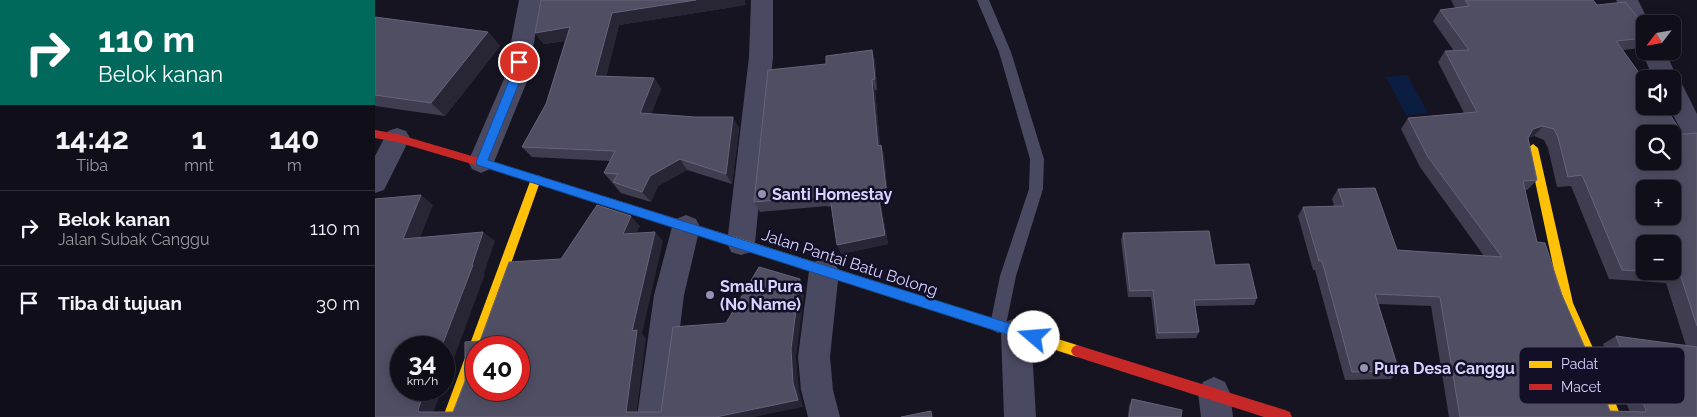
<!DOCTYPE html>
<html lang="id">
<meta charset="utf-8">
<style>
:root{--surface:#100f19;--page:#191822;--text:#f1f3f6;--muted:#9c9ca2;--line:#302f38}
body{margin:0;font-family:Raleway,sans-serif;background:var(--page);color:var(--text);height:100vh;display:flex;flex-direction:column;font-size:19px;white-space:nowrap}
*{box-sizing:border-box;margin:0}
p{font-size:16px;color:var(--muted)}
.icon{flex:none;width:28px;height:28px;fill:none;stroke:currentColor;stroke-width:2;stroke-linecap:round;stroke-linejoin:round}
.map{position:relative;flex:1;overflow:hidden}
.drawer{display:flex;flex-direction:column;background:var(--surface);width:375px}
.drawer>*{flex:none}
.hud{background:#00695c;color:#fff;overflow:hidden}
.needle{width:32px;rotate:239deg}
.controls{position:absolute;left:1261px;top:15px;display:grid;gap:10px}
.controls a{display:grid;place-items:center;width:45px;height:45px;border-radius:8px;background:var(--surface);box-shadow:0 2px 12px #0003,0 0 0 1px var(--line);font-size:25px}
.speed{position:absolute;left:15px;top:336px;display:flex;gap:10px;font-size:25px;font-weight:700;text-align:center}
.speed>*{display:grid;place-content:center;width:65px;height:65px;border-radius:50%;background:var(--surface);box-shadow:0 2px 12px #0003,0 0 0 1px var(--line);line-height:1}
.speed small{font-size:12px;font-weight:400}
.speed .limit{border:8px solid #d22;background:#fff;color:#111}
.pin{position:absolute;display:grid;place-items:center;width:42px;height:42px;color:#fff;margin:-21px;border:2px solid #fff;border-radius:50%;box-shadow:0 1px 5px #0007}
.me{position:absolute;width:55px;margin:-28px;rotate:288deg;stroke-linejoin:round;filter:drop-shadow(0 0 4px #0008)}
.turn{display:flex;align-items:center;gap:18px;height:105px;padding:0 15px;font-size:22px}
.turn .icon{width:65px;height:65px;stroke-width:2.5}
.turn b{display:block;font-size:35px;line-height:42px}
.eta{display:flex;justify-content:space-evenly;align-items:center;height:85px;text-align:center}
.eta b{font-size:30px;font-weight:700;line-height:35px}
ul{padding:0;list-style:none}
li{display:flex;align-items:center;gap:15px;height:75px;padding:0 15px;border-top:1px solid var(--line)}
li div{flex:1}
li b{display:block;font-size:19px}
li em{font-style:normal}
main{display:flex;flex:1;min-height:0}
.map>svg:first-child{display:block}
</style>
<main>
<section class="drawer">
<div class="hud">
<div class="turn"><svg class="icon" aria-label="right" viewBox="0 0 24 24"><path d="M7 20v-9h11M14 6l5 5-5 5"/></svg><div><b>110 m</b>Belok kanan</div></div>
</div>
<div class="eta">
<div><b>14:42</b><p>Tiba</p></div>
<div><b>1</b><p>mnt</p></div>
<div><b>140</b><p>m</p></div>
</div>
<ul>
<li><svg class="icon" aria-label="right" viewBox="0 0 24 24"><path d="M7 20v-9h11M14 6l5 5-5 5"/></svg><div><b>Belok kanan</b><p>Jalan Subak Canggu</p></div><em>110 m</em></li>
<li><svg class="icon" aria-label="arrive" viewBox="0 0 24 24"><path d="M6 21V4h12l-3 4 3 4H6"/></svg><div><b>Tiba di tujuan</b></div><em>30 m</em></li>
</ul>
</section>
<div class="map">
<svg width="1322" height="417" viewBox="0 0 1322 417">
<rect width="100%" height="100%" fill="#161421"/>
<!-- water -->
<path fill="#0b1e41" d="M1032 75 1053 113 1031 115 1011 77Z"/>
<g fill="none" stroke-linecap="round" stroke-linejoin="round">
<!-- lane -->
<path fill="#4a4962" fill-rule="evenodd" d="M602 0H614L636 52 669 159 668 189 641 276 631 325 629 330 623 333 617 330 615 325 625 276 654 189 655 159 624 52Z"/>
<!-- street -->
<g fill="#4a4962" fill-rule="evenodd">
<path d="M144 0H166L153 79 119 162 115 169 106 173 97 169 93 162 129 79Z"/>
<path d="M376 0H398V57L380 243 376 252 366 255 356 252 352 243 374 57Z"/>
<path d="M1241 0H1263L1275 24H1270V44L1262 42Z"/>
<path d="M1270 45V51H1290L1303 79 1301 83 1307 84 1322 114V145L1313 142 1293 106H1298V79H1279L1266 51Z"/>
<path d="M22 128 31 131 35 138 9 190 0 193V156L13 131Z"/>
<path d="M311 215 321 219 325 227 309 295 294 417H262L279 295 297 227 301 219Z"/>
<path d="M449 258 459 262 464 271 455 357 458 390 465 417H433L426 390 423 357 434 271 439 262Z"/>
<path d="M641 318 652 322 656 332 661 417H629L626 332 630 322Z"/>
<path d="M839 377 850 382 855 393 858 417H826L823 393 828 382Z"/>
</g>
<!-- slow -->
<g fill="#ffc107" fill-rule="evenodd">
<path d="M1158 144 1163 148 1198 303 1229 373 1246 417H1232L1217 373 1186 303 1153 148Z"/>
<path d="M161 175 165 176 166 179 106 348H101V362L82 417H68L156 179 157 176Z"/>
<path d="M357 236 702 345 706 347 708 351 706 355 702 357 357 246 353 245 351 241 353 237Z"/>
</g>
<!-- jam -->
<g fill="#c62828" fill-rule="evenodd">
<path d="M0 130 22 134 161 175 357 236 361 237 363 241 361 245 357 246 161 183 22 142 0 138Z"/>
<path d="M702 345 910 410 915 412 917 417H889L702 357 698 355 696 351 698 347Z"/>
</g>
</g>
<!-- wall -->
<g fill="#403d50" fill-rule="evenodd">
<path d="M1076 0H1218L1222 5 1270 30V44L1266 48 1248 50 1308 134 1322 133V417H1074L1056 306 1003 304 1024 371 1016 379 970 380 940 270H938L923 216 928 207 959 206 957 199 963 189 1022 250 1109 256 1045 167 1026 129 1033 118 1089 113 1063 62 1070 51H1079L1058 21 1065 10 1080 8ZM1159 136 1169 140 1173 148 1182 187 1196 186 1234 279 1291 283 1311 346 1241 336 1228 344 1255 412 1235 411 1187 295 1162 242 1150 190H1152L1162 180 1153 138Z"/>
<path d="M371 5 244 25 231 76 279 78 286 89 276 114 364 128 357 184 312 170 283 186 276 202 246 193 229 173 235 161 157 157 147 147 171 104 190 41 169 44 160 33Z"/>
<path d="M0 17 113 32 125 46 70 116 0 106Z"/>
<path d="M497 50 500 61 502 90H500L505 145H506L509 155 513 198 505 199 513 244 466 254 457 206 453 207 452 206 385 212 379 202 451 64Z"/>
<path d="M748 233 840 265 882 298 879 305 820 306 824 332 821 338 781 339 776 297H753L746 240Z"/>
<path d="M757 399 806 417H753L754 406Z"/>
</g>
<!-- shaded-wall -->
<g fill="#282635">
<path d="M321 0H370L371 5 244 25 229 87 220 76 237 13Z"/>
<path d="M195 27 203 39 169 44 160 33Z"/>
<path d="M113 32 125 46 70 116 56 103Z"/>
<path d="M497 50 500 61 502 90 500 79Z"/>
<path d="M279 78 286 89 272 124 265 113Z"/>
<path d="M497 80 500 90 506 156 503 146Z"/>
<path d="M358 117 364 128 357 184 351 174Z"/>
<path d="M1168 126 1159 136 1148 139 1158 129Z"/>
<path d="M506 145 509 155 513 198 511 188Z"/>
<path d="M305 159 312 170 283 186 276 202 267 192 275 176Z"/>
<path d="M502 189 505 199 513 244 466 254 462 245Z"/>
<path d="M46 195 58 205 41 248 28 239Z"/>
<path d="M256 216 265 226 257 243 248 234Z"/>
<path d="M108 232 120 241 109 273 110 274 69 385V348H66Z"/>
<path d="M280 232 288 241 267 334 271 338 261 417 251 412 257 331Z"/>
<path d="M425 279 430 288 421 357 424 390 428 407 379 417H341L418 383 416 349Z"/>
<path d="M50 390H67L57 416 44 412 43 410Z"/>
</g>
<!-- building -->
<g fill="#504e63" stroke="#66637b" fill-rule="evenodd">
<path d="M166 0H321L237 13 220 76 279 78 265 113 320 117H358L351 174 305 159 275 176 267 192 238 182 243 174 229 173 240 151 147 147 171 104 195 27 160 33Z"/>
<path d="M1090 0H1218L1222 5 1250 2 1265 20 1270 30V38L1241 41 1270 81V106H1289L1308 134 1322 133V326L1305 274 1247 270 1207 175 1193 177 1183 137 1179 129 1168 126 1158 129 1153 138 1162 180 1148 181 1162 242 1170 243 1187 295 1218 366 1235 411 1270 412 1271 410 1241 336 1322 347V417H1085L1065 297 1000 294 1024 371 977 372 947 261H944L928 207 969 206 963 189 1000 188 1022 250 1127 257 1053 157 1033 118 1102 112 1070 51 1094 50 1065 10 1094 6ZM1270 134H1298V161H1270ZM1270 189H1298V216H1270ZM1270 244H1298V271H1270Z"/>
<path d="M0 17 113 32 56 103 0 95Z"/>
<path d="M497 50 500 79 497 80 503 146 506 145 511 188 502 189 510 235 462 245 455 197 449 198V196L379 202 393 70 451 64V56Z"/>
<path d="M46 195 28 239 108 232 97 265H98L66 348H26V390H50L43 410 44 412H78L90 381V342L105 341 134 262 186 259 222 205 256 216 248 234 280 232 257 331 262 330 251 412H286L298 327 351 323 384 267 425 279 416 349 418 383 423 400 341 417H0V199ZM101 348H144V390H101Z"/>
<path d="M834 231 840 265 874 264 882 298 819 300 824 332 783 333 778 290 755 291 748 233Z"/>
<path d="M757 399 807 410 806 417H754Z"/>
<path d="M556 411 557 417H526Z"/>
</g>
<!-- route -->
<path fill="#1a73e8" stroke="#114b97" d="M144 58 149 62 146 78 113 160 659 331 663 333 665 337 663 342 659 343 102 165 101 162 135 78 139 62Z"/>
<!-- markers -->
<g fill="#9591b1" stroke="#130f26" stroke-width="2">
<circle cx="387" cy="194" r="5"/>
<circle cx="335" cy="295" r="5"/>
<circle cx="989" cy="368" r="5"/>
</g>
<g text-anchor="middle" stroke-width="5" stroke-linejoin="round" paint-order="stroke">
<!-- poi labels -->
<g font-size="16" font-weight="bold" fill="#d9d4ff" stroke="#130f26" text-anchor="start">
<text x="397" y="200">Santi Homestay</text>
<text x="345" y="292">Small Pura<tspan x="345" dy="18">(No Name)</tspan></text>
<text x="999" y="374">Pura Desa Canggu</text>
</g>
<!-- street labels -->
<g font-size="16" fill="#d9d4ff" stroke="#130f26">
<text transform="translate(475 262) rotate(18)" y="6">Jalan Pantai Batu Bolong</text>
</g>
</g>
<!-- legend -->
<rect x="1144" y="347" width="166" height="57" rx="8" fill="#130f26" stroke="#4e4a67" stroke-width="1"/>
<rect x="1154" y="361" width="23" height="7" fill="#ffc107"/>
<rect x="1154" y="384" width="23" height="6" fill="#c62828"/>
<g font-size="14" fill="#d9d4ff">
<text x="1186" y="369">Padat</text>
<text x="1186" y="392">Macet</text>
</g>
</svg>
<div class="controls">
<a><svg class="needle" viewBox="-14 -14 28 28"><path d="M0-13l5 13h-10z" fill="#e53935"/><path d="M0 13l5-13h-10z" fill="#9c9ca2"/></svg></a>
<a><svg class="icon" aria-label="sound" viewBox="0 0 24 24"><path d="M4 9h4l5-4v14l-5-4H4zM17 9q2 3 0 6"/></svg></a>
<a><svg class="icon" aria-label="search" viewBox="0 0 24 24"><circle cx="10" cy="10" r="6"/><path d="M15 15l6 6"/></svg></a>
<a>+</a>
<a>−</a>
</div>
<div class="speed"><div>34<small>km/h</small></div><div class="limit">40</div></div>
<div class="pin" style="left:144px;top:62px;background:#d93025"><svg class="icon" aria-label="arrive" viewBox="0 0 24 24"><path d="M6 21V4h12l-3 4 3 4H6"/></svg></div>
<svg class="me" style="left:659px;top:337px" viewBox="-20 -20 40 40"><circle r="19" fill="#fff"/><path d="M0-13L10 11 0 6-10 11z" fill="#1a73e8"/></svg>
</div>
</main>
